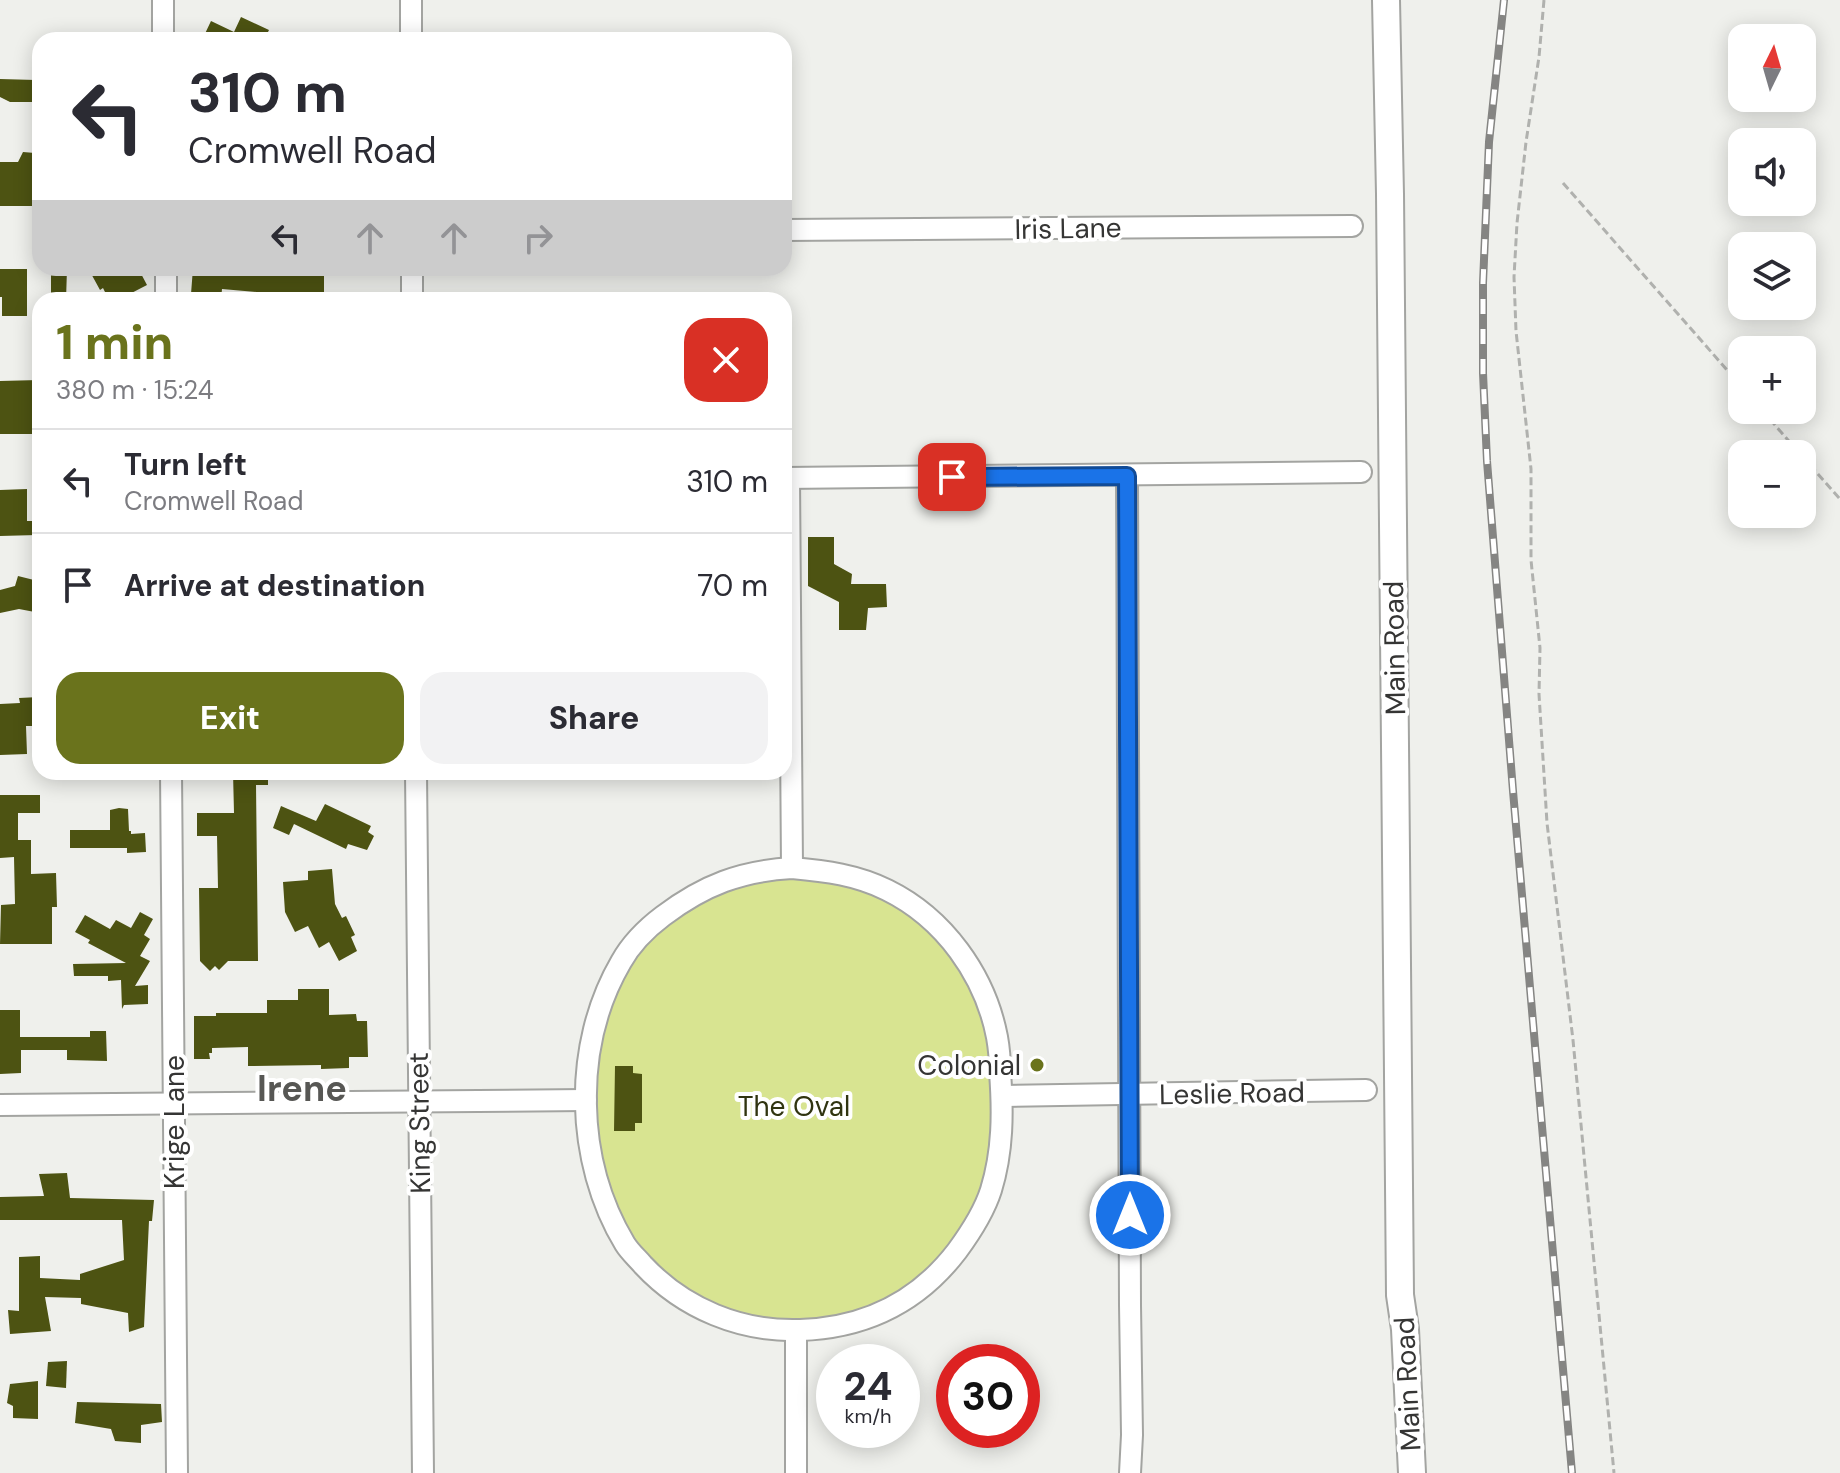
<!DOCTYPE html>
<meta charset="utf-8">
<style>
:root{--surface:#fff;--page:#f2f2f3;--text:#2b2b33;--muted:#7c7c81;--line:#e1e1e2;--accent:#6a731c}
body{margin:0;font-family:"DM Sans",sans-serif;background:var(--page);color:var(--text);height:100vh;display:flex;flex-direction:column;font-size:30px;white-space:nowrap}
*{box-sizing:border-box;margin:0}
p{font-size:26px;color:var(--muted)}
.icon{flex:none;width:44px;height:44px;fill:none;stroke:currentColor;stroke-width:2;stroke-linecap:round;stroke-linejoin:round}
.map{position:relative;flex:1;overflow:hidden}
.panel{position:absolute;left:32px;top:292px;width:760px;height:488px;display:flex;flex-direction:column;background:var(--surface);border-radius:24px;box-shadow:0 4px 20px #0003}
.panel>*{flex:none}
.top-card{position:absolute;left:32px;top:32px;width:760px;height:244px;border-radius:24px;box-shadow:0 4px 20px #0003;background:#fff;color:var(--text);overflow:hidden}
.needle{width:52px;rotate:5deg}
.fabs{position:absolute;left:1728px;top:24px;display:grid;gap:16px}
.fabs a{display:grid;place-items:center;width:88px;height:88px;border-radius:16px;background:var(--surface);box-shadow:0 4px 20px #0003;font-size:40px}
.speed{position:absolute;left:816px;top:1344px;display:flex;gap:16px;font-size:40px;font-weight:700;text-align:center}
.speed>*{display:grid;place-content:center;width:104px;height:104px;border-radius:50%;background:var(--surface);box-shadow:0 4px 20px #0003;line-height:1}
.speed small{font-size:20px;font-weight:400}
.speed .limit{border:12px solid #d22;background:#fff;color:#111}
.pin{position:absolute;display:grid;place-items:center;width:68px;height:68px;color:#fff;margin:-34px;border-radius:16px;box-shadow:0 4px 12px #0006}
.me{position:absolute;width:88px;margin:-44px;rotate:0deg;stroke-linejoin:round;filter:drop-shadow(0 0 6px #0008)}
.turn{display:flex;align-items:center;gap:28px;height:168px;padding:0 24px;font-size:36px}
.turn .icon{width:104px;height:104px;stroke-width:2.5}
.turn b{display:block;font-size:56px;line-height:68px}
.lanes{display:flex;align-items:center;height:76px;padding:0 24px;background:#0003;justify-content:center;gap:40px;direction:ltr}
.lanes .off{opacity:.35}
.round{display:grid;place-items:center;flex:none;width:84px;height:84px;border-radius:24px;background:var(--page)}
.headline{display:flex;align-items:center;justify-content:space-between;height:136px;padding:0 24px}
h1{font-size:48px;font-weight:800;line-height:60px;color:var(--accent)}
.cta{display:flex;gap:16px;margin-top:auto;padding:16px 24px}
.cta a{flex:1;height:92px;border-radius:24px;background:var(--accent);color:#fff;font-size:32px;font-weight:800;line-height:92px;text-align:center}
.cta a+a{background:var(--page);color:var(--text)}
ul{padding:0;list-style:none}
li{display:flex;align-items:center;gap:24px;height:104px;padding:0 24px;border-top:2px solid var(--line)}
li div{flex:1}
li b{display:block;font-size:30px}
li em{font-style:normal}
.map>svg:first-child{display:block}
</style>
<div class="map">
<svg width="1840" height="1473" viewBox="0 0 1840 1473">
<rect width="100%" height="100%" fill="#eff0ec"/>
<!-- green -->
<path fill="#d8e491" d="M792 875 844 883 894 903 931 929 966 970 982 1010 1002 1101 980 1211 912 1296 796 1332 703 1315 624 1248 589 1119 601 1005 650 932 697 898 742 882Z"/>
<!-- building -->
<g fill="#4d5312">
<path d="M241 17 269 30 264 40H202L211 21 234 32Z"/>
<path d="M0 79 36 80V102H10L0 97Z"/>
<path d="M23 152 35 153V182H40V206H0V162H18Z"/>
<path d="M51 268H67L66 300H51Z"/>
<path d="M88 268H138L147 285 118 300H109L103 288 100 290Z"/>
<path d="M193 268H285V274H324V300H267V293L222 289 221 300H204V295L191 294Z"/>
<path d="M0 269H27V316H2V297H0Z"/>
<path d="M39 380 40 404H33V434H0V381Z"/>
<path d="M27 489V521H37V535L0 536V490Z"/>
<path d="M808 537H834V564L852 574 851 584H886L887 607 868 608 866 630H839V602L808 586Z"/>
<path d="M18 576 38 581 37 585H40V613L19 609 0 613V590L15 586Z"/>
<path d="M39 697 40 726H26L27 754 0 755V704L20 703 19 698Z"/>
<path d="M233 772H268V785H256L258 961H228L219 970 215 966 210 971 200 961 199 888H218L217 836H197V813H234Z"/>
<path d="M0 795H40V813H18V840H31V874L56 873 57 907H52V944H0L1 905 15 904 14 857 0 858Z"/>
<path d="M325 804 371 826 368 832 374 836 367 850 348 844 346 849 294 824 289 835 273 828 281 806 316 821Z"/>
<path d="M119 808 128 809 129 831H131V834L145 833 146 852 127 853V848H70V830H110V810Z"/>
<path d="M332 869 335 904 342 918 346 916 355 935 351 937 357 951 339 961 329 942 319 948 308 926 295 932 285 912 283 882 308 880V871Z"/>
<path d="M140 912 153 919 144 935 150 939 140 956 150 961 135 986 148 985V1004L124 1005 122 1009 121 980 108 981V976H74L73 964 126 963 88 943 90 940 75 932 85 915 110 929 116 920 131 928Z"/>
<path d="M298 989H329V1015L356 1014 357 1021H367L368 1057H349V1068L321 1069V1065L248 1066V1047L212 1048V1053H209L210 1059H194V1016H216V1013H267V1000H298Z"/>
<path d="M0 1010H20V1037H90V1031H106L107 1061 67 1060V1050H21V1073L0 1074Z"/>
<path d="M615 1066H633V1073L642 1074V1123H635V1131H614Z"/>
<path d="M67 1173 70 1198 154 1200 152 1221H149L144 1327 129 1332 128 1313 81 1304V1298L45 1297 51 1331 10 1334 8 1310 19 1311V1257L40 1256V1278L80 1280V1274L124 1260 122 1220H0V1197L44 1196 39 1174Z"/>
<path d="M67 1361 66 1388 46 1386 48 1362Z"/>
<path d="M38 1381V1419L13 1418V1406L7 1403 10 1384Z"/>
<path d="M77 1402 161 1404 162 1422 141 1425V1443L115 1441 111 1429 75 1423Z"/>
</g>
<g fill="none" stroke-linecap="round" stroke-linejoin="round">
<!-- minor casing -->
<g stroke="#a3a4a1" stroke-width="24">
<g id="minor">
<path d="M163 0V40"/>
<path d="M411 40V0"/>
<path d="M784 230 1352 226"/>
<path d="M166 268V300"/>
<path d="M412 268V300"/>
<path d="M1127 476 1130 1305 1132 1435 1130 1473"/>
<path d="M784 478 1361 472"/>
<path d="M789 478 792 868"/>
<path d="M171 772 177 1473"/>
<path d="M416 772 423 1473"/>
<path d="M792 868C826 871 857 875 887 890 944 918 985 975 997 1037 999 1048 1000 1060 1000 1072 1003 1112 1003 1151 991 1190 984 1212 971 1232 957 1251 918 1302 865 1328 800 1330 741 1332 684 1309 643 1265 637 1258 630 1252 625 1244 575 1161 572 1046 621 962 631 944 647 928 663 916 704 885 741 871 792 868Z"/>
<path d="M1003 1096 1366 1090"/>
<path d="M0 1105 586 1100"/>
<path d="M796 1330V1473"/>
</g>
</g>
<!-- major casing -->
<g stroke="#a3a4a1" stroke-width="30">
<path id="major" d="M1386 0 1390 194 1400 1295 1405 1329 1412 1473"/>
</g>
<!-- path -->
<g stroke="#b0b1ae" stroke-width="3" stroke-dasharray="8 4" stroke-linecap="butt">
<path d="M1544 0 1539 57 1526 142 1517 223 1514 277 1516 331 1531 469V560L1540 648 1539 694 1547 823 1573 1040 1614 1473"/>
<path d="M1563 183 1742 387"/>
<path d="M1762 410 1800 454"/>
<path d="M1802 456 1840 499"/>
</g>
<!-- minor -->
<use href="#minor" stroke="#fff" stroke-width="20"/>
<!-- major -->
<use href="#major" stroke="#fff" stroke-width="26"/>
<!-- rail casing -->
<g stroke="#858583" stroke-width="8">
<path id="rail" d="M1504 0 1489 142 1483 283V373L1487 461 1513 791 1572 1473"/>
</g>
<!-- rail -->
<use href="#rail" stroke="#fff" stroke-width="5" stroke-dasharray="15" stroke-linecap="butt"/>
</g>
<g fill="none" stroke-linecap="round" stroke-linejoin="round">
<!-- route casing -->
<g stroke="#114b97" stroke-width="20">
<path id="route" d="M952 477 1127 476 1130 1215"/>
</g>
<!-- route -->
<use href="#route" stroke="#1a73e8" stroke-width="14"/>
</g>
<!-- markers -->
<circle fill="#6a731c" stroke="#fff" stroke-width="3" cx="1037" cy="1065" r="8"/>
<g text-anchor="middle" stroke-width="8" stroke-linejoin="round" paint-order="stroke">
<!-- street labels -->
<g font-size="28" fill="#353534" stroke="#fff">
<text transform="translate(1068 228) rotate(-1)" y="10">Iris Lane</text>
<text transform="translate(1394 648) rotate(-91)" y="10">Main Road</text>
<text transform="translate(1232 1093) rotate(-1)" y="10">Leslie Road</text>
<text transform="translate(174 1122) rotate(-90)" y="10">Krige Lane</text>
<text transform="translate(419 1123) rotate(-91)" y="10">King Street</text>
<text transform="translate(1407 1384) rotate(-93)" y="10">Main Road</text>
</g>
<!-- poi labels -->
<g font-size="28" fill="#353534" stroke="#fff" text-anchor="end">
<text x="1021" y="1075">Colonial</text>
</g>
<!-- park labels -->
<g font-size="28" fill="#303410" stroke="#fff">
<text x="794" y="1116">The Oval</text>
</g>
<!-- district labels -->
<g font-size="36" font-weight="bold" fill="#575754" stroke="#fff">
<text x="302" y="1101">Irene</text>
</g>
</g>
</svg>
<div class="fabs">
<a><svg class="needle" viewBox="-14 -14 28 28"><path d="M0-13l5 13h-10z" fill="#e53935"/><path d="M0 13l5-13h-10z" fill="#7c7c81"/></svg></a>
<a><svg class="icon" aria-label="sound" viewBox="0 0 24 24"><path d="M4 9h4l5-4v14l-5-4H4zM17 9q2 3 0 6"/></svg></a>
<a><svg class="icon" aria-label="layers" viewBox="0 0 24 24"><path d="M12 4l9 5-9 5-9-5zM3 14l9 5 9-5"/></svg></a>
<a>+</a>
<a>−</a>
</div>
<div class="speed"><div>24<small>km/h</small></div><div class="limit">30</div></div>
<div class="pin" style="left:952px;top:477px;background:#d93025"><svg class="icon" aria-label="arrive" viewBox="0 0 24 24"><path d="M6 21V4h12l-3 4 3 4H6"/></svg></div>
<svg class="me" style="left:1130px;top:1215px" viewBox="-20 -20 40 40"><circle r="17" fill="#1a73e8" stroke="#fff" stroke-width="3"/><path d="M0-11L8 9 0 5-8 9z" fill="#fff"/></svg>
<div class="top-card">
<div class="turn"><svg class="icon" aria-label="left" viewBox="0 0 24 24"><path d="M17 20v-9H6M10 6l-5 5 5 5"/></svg><div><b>310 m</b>Cromwell Road</div></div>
<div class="lanes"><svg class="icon" aria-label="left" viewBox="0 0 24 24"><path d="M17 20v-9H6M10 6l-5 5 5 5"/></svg><svg class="icon off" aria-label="ahead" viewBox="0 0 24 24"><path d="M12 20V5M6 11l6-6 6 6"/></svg><svg class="icon off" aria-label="ahead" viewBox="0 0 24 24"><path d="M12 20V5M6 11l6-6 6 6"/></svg><svg class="icon off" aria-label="right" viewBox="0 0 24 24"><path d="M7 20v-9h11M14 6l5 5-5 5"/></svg></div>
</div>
<section class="panel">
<div class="headline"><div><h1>1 min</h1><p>380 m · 15:24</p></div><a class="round" style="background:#d93025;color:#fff"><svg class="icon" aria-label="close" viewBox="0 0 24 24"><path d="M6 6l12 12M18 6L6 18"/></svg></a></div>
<ul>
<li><svg class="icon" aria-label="left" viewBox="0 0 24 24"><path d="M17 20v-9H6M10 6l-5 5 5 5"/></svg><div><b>Turn left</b><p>Cromwell Road</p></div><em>310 m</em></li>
<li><svg class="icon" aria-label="arrive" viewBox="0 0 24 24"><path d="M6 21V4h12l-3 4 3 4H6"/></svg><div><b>Arrive at destination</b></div><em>70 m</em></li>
</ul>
<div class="cta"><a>Exit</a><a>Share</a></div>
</section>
</div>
